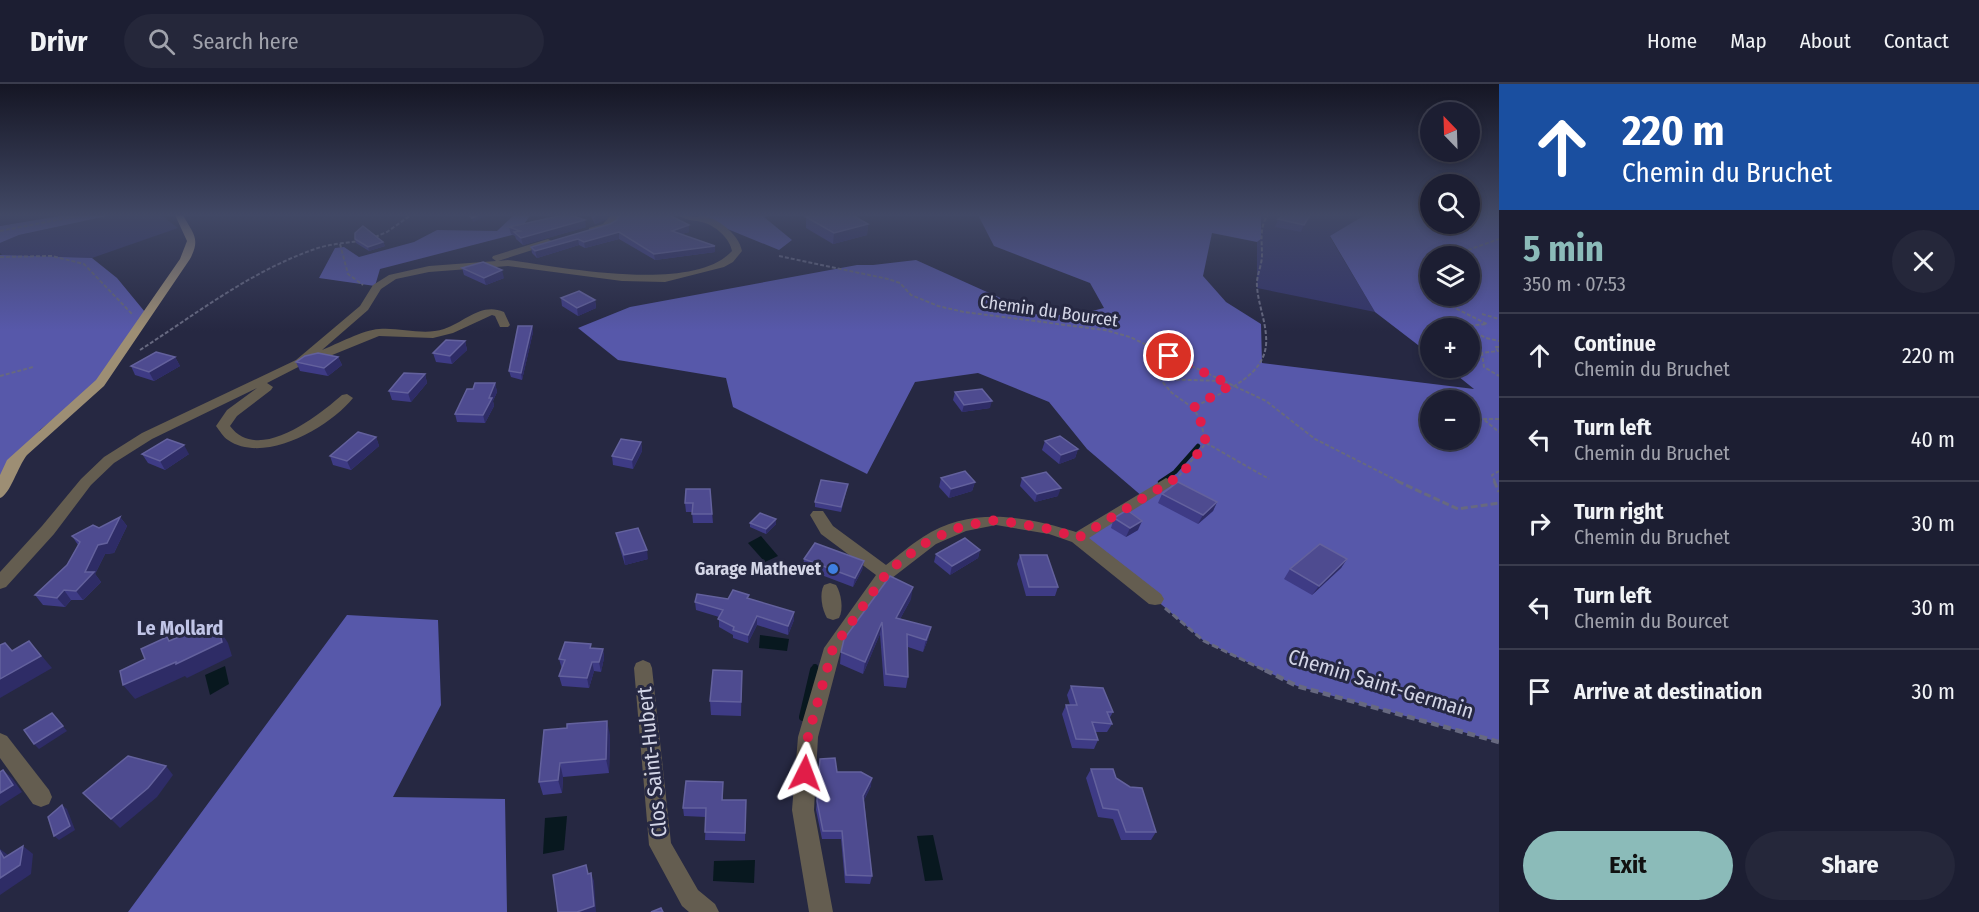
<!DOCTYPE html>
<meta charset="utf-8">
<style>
:root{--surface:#1c1e32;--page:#25273a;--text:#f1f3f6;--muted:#a0a2ac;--line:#3a3c4d;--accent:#8bbbb9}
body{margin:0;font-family:"Fira Sans Condensed",sans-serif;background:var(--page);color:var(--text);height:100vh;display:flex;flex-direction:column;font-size:22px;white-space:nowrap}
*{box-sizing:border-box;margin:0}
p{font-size:20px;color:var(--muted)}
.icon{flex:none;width:33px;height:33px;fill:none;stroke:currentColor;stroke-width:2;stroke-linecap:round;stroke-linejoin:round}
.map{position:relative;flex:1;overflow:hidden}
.side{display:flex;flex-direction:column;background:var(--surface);width:480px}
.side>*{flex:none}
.hud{background:#1a4fa0;color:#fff;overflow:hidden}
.needle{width:39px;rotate:337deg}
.fabs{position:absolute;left:1420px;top:18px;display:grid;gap:12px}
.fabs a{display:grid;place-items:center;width:60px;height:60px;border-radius:50%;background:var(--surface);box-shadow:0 3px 9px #0003,0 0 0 2px var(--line);font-size:30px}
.pin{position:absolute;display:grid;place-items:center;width:51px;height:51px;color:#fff;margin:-26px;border:3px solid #fff;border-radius:50%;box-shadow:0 2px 6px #0007}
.me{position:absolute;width:66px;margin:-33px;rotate:3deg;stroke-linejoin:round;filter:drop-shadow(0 0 4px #0008)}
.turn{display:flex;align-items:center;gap:21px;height:126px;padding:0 24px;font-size:27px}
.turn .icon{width:78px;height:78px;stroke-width:2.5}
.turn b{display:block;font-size:42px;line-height:51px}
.round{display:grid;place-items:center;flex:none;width:63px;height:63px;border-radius:32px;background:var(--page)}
.head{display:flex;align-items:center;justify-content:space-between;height:102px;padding:0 24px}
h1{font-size:36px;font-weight:700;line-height:45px;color:var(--accent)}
.cta{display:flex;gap:12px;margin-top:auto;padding:12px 24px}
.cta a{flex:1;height:69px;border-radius:36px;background:var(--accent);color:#111;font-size:24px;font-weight:700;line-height:69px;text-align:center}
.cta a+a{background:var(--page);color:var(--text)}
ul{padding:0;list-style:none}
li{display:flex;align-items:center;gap:18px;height:84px;padding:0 24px;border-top:2px solid var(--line)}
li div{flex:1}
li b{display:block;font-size:22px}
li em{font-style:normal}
header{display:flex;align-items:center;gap:36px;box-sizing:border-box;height:84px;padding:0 30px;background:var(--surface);border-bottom:2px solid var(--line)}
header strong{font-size:28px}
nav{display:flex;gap:33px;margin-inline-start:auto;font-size:21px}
.search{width:420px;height:54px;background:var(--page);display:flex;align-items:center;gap:15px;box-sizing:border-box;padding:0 21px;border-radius:33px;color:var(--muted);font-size:22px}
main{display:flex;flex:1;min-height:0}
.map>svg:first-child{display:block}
</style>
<header>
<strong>Drivr</strong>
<div class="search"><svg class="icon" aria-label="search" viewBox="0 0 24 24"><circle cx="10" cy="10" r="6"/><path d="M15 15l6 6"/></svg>Search here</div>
<nav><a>Home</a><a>Map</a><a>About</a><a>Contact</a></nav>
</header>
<main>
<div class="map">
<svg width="1499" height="828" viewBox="0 0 1499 828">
<rect width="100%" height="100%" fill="#262842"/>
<!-- green -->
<g fill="#33346a">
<path d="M0 131H65L0 142Z"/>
<path d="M112 131H161L178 144 92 174 3 172 0 169V159L19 151Z"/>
<path d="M1264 131H1365L1330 153 1375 228 1257 204V158L1261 155V133Z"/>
</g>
<!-- forest -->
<g fill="#5758aa" fill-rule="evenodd">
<path d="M65 131H112L19 151 0 159V142Z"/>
<path d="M514 131H531L516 150 380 185 375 202 319 194 335 164 344 163 359 173 414 158 437 146 497 147Z"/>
<path d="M704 131H772L764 133 792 156 779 166 725 144Z"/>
<path d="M978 131H1264L1261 133V155L1257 158 1212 149 1203 192 1226 218 1261 240 1262 279 1474 305 1448 284H1470V244H1431V271L1375 228 1330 152 1365 131H1431V140H1470V131H1499V658L1297 602 1204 557 1155 515 1071 453 1143 413 1087 365 1049 318 978 289 915 298 867 390 733 323 726 294 618 276 578 244 630 223 857 181H873L916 176 1038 231H1076L1104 224 1090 199 994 162ZM1431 172H1470V212H1431ZM1431 316H1470V356H1431Z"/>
<path d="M0 171 92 174 117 194 145 228 108 285 76 317 40 346 0 414Z"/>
<path d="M347 531 438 536 441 621 393 713 505 715 507 828H128Z"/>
</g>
<!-- water -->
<g fill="#08181f">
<path d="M761 452 778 472 765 478 748 459Z"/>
<path d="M760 551 789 555 787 567 759 564Z"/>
<path d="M225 582 229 600 210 611 205 591Z"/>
<path d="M567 732 564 766 543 770 545 734Z"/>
<path d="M933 751 943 796 925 797 917 752Z"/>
<path d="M755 776 754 799 713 797 714 777Z"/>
</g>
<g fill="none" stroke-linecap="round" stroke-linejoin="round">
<!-- stream-far2 -->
<path stroke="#08181f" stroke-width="4.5" d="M1160 398 1175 388 1198 362"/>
<!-- stream-far1 -->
<path stroke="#08181f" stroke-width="6" d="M814 588 815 583"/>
<!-- stream -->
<path stroke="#08181f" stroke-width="8" d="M803 633 814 586"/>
<!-- path-far2 -->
<g stroke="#676980" stroke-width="2" stroke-dasharray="4 2" stroke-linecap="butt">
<path d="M0 147 82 131"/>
<path d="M375 153 387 148 411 131"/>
<path d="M340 160 348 190 363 201"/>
<path d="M779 172 888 195 900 199 911 211 938 222 964 228 1105 246 1130 253 1266 317 1315 355 1400 398"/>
<path d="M1451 172 1499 155"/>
<path d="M0 173 52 172 84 180 132 230"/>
<path d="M1445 212 1449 221 1487 240 1464 242 1468 244"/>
<path d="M1482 230 1499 235"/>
<path d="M1470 246 1486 254 1499 257"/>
<path d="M1499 263H1495L1498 267 1482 269 1484 283 1499 292"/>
<path d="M140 266C196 230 251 187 315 165 329 160 345 159 360 157"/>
<path d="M0 292 33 283"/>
<path d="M1193 324 1172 309 1160 295 1223 297"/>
<path d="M1499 335H1483L1499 348"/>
<path d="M1206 359 1269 395"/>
<path d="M1179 392 1206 359 1200 335 1193 324C1222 307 1270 293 1266 252 1265 235 1258 219 1257 202 1256 192 1262 182 1262 171 1262 157 1259 143 1268 131"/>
<path d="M1495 398 1492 391 1499 387"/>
</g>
<!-- path-far1 -->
<g stroke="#676980" stroke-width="3" stroke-dasharray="7 3" stroke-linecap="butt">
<path d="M1397 397 1458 425 1499 419"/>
<path d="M1494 397 1499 408"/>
<path d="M1165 524 1204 557 1268 588"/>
</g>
<!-- path -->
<path stroke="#676980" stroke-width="4.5" stroke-dasharray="8 4.5" stroke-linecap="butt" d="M1265 586 1297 602 1499 658"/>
<!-- minor -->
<g fill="#645d50" fill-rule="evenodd">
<path d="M611 131H620L612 142 589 148V144L603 140Z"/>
<path d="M678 131 698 133 697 131C714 131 739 149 742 167L733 178 724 183 665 198 622 197 508 182 429 188 396 195 381 205 368 226 322 266C337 260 363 246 379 245 400 243 423 252 444 245 465 238 481 218 504 228L510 241 508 243H500L495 232 492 231 453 249 433 254 379 252 315 278H308L267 299 273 303 271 306 237 332 230 342C258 380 318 332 342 311L347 310 353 314C330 343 264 381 228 356 223 353 220 347 216 342L227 326 257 304 152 355 114 379 91 401 54 450 6 503 0 505V488L42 442 81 395 104 373 142 349 296 276 360 222 373 201 389 191 429 182 496 177 492 174 493 172 548 155 553 158 551 160 498 177 508 176C562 183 693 210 732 167 730 155 717 143 705 139 696 136 686 137 678 131Z"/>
<path d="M1166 394 1171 396 1173 399 1171 402 1089 454 1161 510 1164 515 1161 520 1155 521 1149 520 1072 458 1049 450 996 441 966 447 936 460 892 494 841 566 818 653 814 726 833 828H809L792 726 798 653 824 564 876 491 821 450 810 431 813 427H823L833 442 886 481C898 472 910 461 923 453 971 422 1025 432 1076 448Z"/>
<path d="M830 499 836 501C841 509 844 525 839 534L833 536 827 534C822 526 819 509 824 501Z"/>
<path d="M643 576 650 579 652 584 671 759 698 806 715 820 719 828H689L682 822 649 761 634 584 636 579Z"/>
<path d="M0 649 7 652 49 706 52 713 49 720 41 723 33 720 0 674Z"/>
</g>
<!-- major -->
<path fill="#9d8e74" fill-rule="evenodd" d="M175 131H183C193 150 201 154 190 175L104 302 27 371C18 382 10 411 0 414V391L7 376 96 296 180 175 187 157Z"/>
</g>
<!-- wall -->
<g fill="#3e3b85">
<path d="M590 131H609L607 135 595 140Z"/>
<path d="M619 131H674V133L689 141V148L681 150 715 168 655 176 619 155 585 164 579 161 537 174 532 169 531 163 610 140 617 136Z"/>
<path d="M1283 131H1311L1301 148 1275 143 1278 135Z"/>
<path d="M806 133 868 140 867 151 833 160 806 144Z"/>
<path d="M509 143H586L523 161 516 155 515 152 511 150Z"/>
<path d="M355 155 383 158 385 162 369 167 356 159Z"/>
<path d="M462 184 504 194 486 201 464 191Z"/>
<path d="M561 214 595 216 596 224 578 232 562 222Z"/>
<path d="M532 242 533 248 522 296 511 293 509 287Z"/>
<path d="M465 257 467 266 452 280 436 278 433 269Z"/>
<path d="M175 273 180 282 154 297 135 291 131 282Z"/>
<path d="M338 273 342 281 328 292 300 287 296 278Z"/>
<path d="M425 290 427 299 411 318 392 316 389 307Z"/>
<path d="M495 299 497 308 493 317 494 322 485 339 457 338 455 330Z"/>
<path d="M955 308 990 324 962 328 953 316Z"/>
<path d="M376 353 379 362 351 386 333 381 330 372Z"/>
<path d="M1045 357 1078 365 1075 374 1059 380 1042 366Z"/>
<path d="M641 358 642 367 633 385 613 381 612 372Z"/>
<path d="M142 370H189L165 386 148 379Z"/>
<path d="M941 394 975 398 972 407 949 414 939 403Z"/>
<path d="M1022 394 1058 412 1035 418 1020 402Z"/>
<path d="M848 400 841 428 815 423V418Z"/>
<path d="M710 405 713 439H693L692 428H686L685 419Z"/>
<path d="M1162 410 1217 418 1213 427 1198 440 1158 419Z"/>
<path d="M120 433 127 442 114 469 105 470 95 490 101 498 83 516H71L65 523 43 521 35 511 67 481 78 461 72 452 99 444Z"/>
<path d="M1114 434 1138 446 1126 453 1111 444Z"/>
<path d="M750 439 776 440 766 450 750 443Z"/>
<path d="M616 449 648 475 625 481 618 458Z"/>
<path d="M980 466 978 474 950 491 934 478 936 470Z"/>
<path d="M1020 471 1058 503 1055 512H1026L1017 480Z"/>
<path d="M804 475 864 477 862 486 853 503 803 484Z"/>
<path d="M1347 475 1341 484 1312 511 1284 495 1290 485Z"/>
<path d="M728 515H749L794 528V536L788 551 757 541 748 559 733 554V551L719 543V533L696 526 695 518Z"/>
<path d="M911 515 900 535 931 543 928 555 923 568 908 563V593L906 604 884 602 880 550 863 590 840 580 841 568Z"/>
<path d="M592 564 603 565 604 574 601 588 594 587 589 604 562 602 559 592 562 585 559 575Z"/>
<path d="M742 587 741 632 711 631 710 617Z"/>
<path d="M1071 602 1113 628 1109 635 1112 640 1107 648H1095L1098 656 1094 665 1072 664 1062 630 1066 621H1070L1067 611Z"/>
<path d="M544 646 610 651 609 689 563 693 562 709 543 711 539 698Z"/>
<path d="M820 675 837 688 871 702 864 716 872 792 870 800 845 799 841 755H822L816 726Z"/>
<path d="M1091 685 1116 694 1130 703 1156 748 1151 756H1121L1113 735 1098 733 1086 694Z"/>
<path d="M723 706V716H746L745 757 705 756 706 733 684 732 683 724Z"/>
</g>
<!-- shaded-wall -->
<g fill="#2e2c66">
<path d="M479 131H488L473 138 472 134Z"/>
<path d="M601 131H609L607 135 595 140 594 133Z"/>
<path d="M1310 131H1311L1301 148 1304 141Z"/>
<path d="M585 136 586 143 523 161 521 154Z"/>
<path d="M868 140 867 151 833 160 834 149Z"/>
<path d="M689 141V148L672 153V147Z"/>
<path d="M619 148V155L585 164 584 158Z"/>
<path d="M578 155 579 161 537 174 535 167Z"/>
<path d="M383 158 385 162 369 167 368 163Z"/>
<path d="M715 162V168L655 176 654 170Z"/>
<path d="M502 186 504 194 486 201 484 194Z"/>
<path d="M595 216 596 224 578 232 577 224Z"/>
<path d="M532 242 533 248 522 296 521 289Z"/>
<path d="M465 257 467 266 452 280 450 272Z"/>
<path d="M175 273 180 282 154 297 149 288Z"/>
<path d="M338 273 342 281 328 292 324 284Z"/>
<path d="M425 290 427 299 411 318 408 309Z"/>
<path d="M495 299 497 308 493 317 494 322 485 339 483 331 489 314Z"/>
<path d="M992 317 990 324 962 328 964 321Z"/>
<path d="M376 353 379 362 351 386 347 377Z"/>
<path d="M641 358 642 367 633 385 632 376Z"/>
<path d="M184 361 189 370 165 386 160 377Z"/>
<path d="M1078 365 1075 374 1059 380 1061 371Z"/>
<path d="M975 398 972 407 949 414 951 405Z"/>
<path d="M1061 404 1058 412 1035 418 1037 410Z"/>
<path d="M1217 418 1213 427 1198 440 1203 431Z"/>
<path d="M120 433 127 442 114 469 105 470 95 490 101 498 83 516 76 507 98 461Z"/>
<path d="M776 435V440L766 450V445Z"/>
<path d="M1142 437 1138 446 1126 453 1130 444Z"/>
<path d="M647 466 648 475 625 481 624 471Z"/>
<path d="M980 466 978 474 950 491 952 482Z"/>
<path d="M1347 475 1341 484 1312 511 1319 502Z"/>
<path d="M864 477 862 486 853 503 855 494Z"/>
<path d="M913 503 911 515 894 546 896 534Z"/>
<path d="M64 506 71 516 65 523 57 514Z"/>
<path d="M794 528V536L788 551V542Z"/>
<path d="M757 532V541L748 559V551Z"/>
<path d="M882 538 880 550 863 590 865 578Z"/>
<path d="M208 541 217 555 219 545 228 559 232 572 187 594 185 592 135 615 123 601 210 548Z"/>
<path d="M931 543 928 555 923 568 926 556Z"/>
<path d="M29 557 52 584 0 614V595Z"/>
<path d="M603 565 604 574 601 588 599 578Z"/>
<path d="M592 578 594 587 589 604 587 594Z"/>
<path d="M52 629 67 647 39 665 34 660Z"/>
<path d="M607 637 610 651 609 689 606 675Z"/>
<path d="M560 679 563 693 562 709 558 696Z"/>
<path d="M166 682 173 691 157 713 120 744 111 735Z"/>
<path d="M3 686 12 694 22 708 0 722V709Z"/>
<path d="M872 694 871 702 862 720 863 712Z"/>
<path d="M62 721 67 725 75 746 59 756 54 752Z"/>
<path d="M23 762 33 770 31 790 0 811V794Z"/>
<path d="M0 765 8 771 4 774 0 767Z"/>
<path d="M591 789 594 797 596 828H577Z"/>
</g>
<!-- building -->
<g fill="#4e4b90" stroke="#63619d" stroke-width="1.5">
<path d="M469 131H479L472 134Z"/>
<path d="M563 131H570L585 136 521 154 514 148 520 147 509 143Z"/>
<path d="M619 131H669L689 141 672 147 715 162 654 170 619 148 584 158 578 155 535 167 531 163 610 140 617 136Z"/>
<path d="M815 131H852L868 140 834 149 806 133Z"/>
<path d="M1283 131H1310L1304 141 1278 135Z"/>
<path d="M363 142 383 158 368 163 355 155V149Z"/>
<path d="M483 178 502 186 484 194 462 184Z"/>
<path d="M579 207 595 216 577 224 561 214Z"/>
<path d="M518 242H532L521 289 509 287Z"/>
<path d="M446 256 465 257 450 272 433 269Z"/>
<path d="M156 268 175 273 149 288 131 282Z"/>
<path d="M318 269 338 273 324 284 296 278 305 272Z"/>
<path d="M404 289 425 290 408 309 389 307Z"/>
<path d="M475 299H495L489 314H492L483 331 455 330 467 305H473Z"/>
<path d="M982 305 992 317 964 321 955 308Z"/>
<path d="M358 348 376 353 347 377 330 372Z"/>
<path d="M1060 352 1078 365 1061 371 1045 357Z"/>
<path d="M167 355 184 361 160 377 142 370Z"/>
<path d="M621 355 641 358 632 376 612 372Z"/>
<path d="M965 387 975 398 951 405 941 394Z"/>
<path d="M1046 388 1061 404 1037 410 1022 394Z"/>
<path d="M821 396 848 400 841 423 815 418Z"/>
<path d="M1178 398 1217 418 1203 431 1162 410Z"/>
<path d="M686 405H710L712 430H692L693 419H685Z"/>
<path d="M1127 426 1142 437 1130 444 1114 434Z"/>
<path d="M760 429 776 435 766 445 750 439Z"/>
<path d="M120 433 107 459 98 461 85 488H94L76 507 64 506 57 514 35 511 67 481 80 458 72 452 93 441 99 444Z"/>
<path d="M638 444 647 466 624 471 616 449Z"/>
<path d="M965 454 980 466 952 482 936 470Z"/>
<path d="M815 459 864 477 855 494 804 475Z"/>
<path d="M1320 460 1347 475 1319 502 1290 485Z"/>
<path d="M1020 471H1047L1058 503H1029Z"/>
<path d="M890 492 913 503 896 534 931 543 926 556 907 550 908 593 886 590 882 538 865 578 841 568 844 555Z"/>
<path d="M733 506 749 511 747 514 794 528 788 542 757 532 748 551 733 546 734 543 718 535 723 526 695 518 697 510 728 515Z"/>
<path d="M208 541 210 548 219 545 222 558 176 580V578L123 601 120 587 145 575 141 565 167 553 169 557Z"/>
<path d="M29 557 41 572 0 595V561L5 559 12 567Z"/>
<path d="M565 558 591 560 590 564 603 565 599 578H592L587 594 559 592 565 576 559 575Z"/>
<path d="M713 586 742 587 741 618 710 617Z"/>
<path d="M1071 602 1103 604 1113 628H1107L1112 640 1092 638 1098 656 1076 655 1066 621H1077Z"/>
<path d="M52 629 63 642 34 660 24 646Z"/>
<path d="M607 637 606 675 560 679 558 696 539 698 544 646 567 644V640Z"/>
<path d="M128 672 166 682 148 704 111 735 83 709Z"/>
<path d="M835 674 837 688H861L872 694 863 712 872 792 846 791 842 747H823L817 717 820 675Z"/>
<path d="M1091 685H1113L1116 694 1130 703 1142 704 1156 748H1126L1118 726 1103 724Z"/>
<path d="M3 686 13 701 0 709V688Z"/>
<path d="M686 697 723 698 722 716H746L745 749 705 748 706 724H683Z"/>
<path d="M62 721 70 742 54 752 48 733Z"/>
<path d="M23 762 20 781 0 794V767L4 774Z"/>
<path d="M586 781 588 790 591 789 594 822 577 828H558L553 791Z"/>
<path d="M661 824 663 828H651Z"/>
</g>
<!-- sky -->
<linearGradient id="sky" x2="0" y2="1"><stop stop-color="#151624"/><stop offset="0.53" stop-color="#414865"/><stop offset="1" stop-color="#414865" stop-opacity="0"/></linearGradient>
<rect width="1499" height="247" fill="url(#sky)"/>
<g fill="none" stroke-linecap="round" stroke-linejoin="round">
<!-- route -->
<path stroke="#e11d48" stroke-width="10" stroke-dasharray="0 18" d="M805 689 808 652 833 564 886 490 903 475 930 456 963 442 996 436 1050 445 1078 454 1181 391 1206 359 1200 335 1193 324 1231 301 1169 272"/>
</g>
<!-- markers -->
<circle fill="#3f7fe0" stroke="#262842" stroke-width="2" cx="833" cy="485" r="6"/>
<g text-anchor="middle" stroke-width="6" stroke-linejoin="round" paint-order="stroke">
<!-- street labels -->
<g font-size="18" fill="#d3d5e6" stroke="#262842">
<text transform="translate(1049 227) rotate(8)" y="6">Chemin du Bourcet</text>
</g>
<!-- poi labels -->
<g font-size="18" font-weight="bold" fill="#d3d5e6" stroke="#262842" text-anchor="end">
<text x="821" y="491">Garage Mathevet</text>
</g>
<!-- neighbourhood labels -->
<g font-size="20" font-weight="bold" fill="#c1c5e7" stroke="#262842">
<text x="180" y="551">Le Mollard</text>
</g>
<!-- near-street labels -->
<g font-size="21" fill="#d3d5e6" stroke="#262842">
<text transform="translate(1381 600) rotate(17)" y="7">Chemin Saint-Germain</text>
<text transform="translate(652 678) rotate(-96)" y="7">Clos Saint-Hubert</text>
</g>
</g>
</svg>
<div class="fabs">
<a><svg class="needle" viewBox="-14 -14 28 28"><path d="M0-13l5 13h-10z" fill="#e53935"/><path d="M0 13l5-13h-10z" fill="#a0a2ac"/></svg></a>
<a><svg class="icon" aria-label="search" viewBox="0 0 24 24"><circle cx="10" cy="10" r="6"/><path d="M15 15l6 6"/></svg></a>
<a><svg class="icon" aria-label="layers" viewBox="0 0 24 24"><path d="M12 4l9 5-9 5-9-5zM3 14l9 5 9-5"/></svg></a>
<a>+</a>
<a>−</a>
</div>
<div class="pin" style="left:1169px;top:272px;background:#d93025"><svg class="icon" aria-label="arrive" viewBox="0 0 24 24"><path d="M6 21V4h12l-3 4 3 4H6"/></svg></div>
<svg class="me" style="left:805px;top:689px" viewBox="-20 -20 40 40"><path d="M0-17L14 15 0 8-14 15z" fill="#e11d48" stroke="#fff" stroke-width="4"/></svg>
</div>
<section class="side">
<div class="hud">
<div class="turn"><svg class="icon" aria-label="ahead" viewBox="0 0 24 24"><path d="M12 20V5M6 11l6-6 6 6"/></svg><div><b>220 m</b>Chemin du Bruchet</div></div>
</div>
<div class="head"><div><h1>5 min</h1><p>350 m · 07:53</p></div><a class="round"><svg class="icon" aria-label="close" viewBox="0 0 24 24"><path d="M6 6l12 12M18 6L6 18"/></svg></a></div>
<ul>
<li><svg class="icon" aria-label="ahead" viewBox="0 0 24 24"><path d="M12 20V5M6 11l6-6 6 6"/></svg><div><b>Continue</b><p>Chemin du Bruchet</p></div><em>220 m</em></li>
<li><svg class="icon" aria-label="left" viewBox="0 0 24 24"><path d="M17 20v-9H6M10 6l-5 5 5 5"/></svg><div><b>Turn left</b><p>Chemin du Bruchet</p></div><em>40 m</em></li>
<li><svg class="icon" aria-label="right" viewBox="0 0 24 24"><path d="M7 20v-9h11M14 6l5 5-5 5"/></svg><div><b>Turn right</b><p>Chemin du Bruchet</p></div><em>30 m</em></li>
<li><svg class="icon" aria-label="left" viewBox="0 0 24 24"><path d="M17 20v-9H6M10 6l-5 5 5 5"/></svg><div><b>Turn left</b><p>Chemin du Bourcet</p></div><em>30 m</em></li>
<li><svg class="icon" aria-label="arrive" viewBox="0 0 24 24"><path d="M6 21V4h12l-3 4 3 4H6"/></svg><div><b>Arrive at destination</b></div><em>30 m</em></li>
</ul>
<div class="cta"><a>Exit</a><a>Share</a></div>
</section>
</main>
